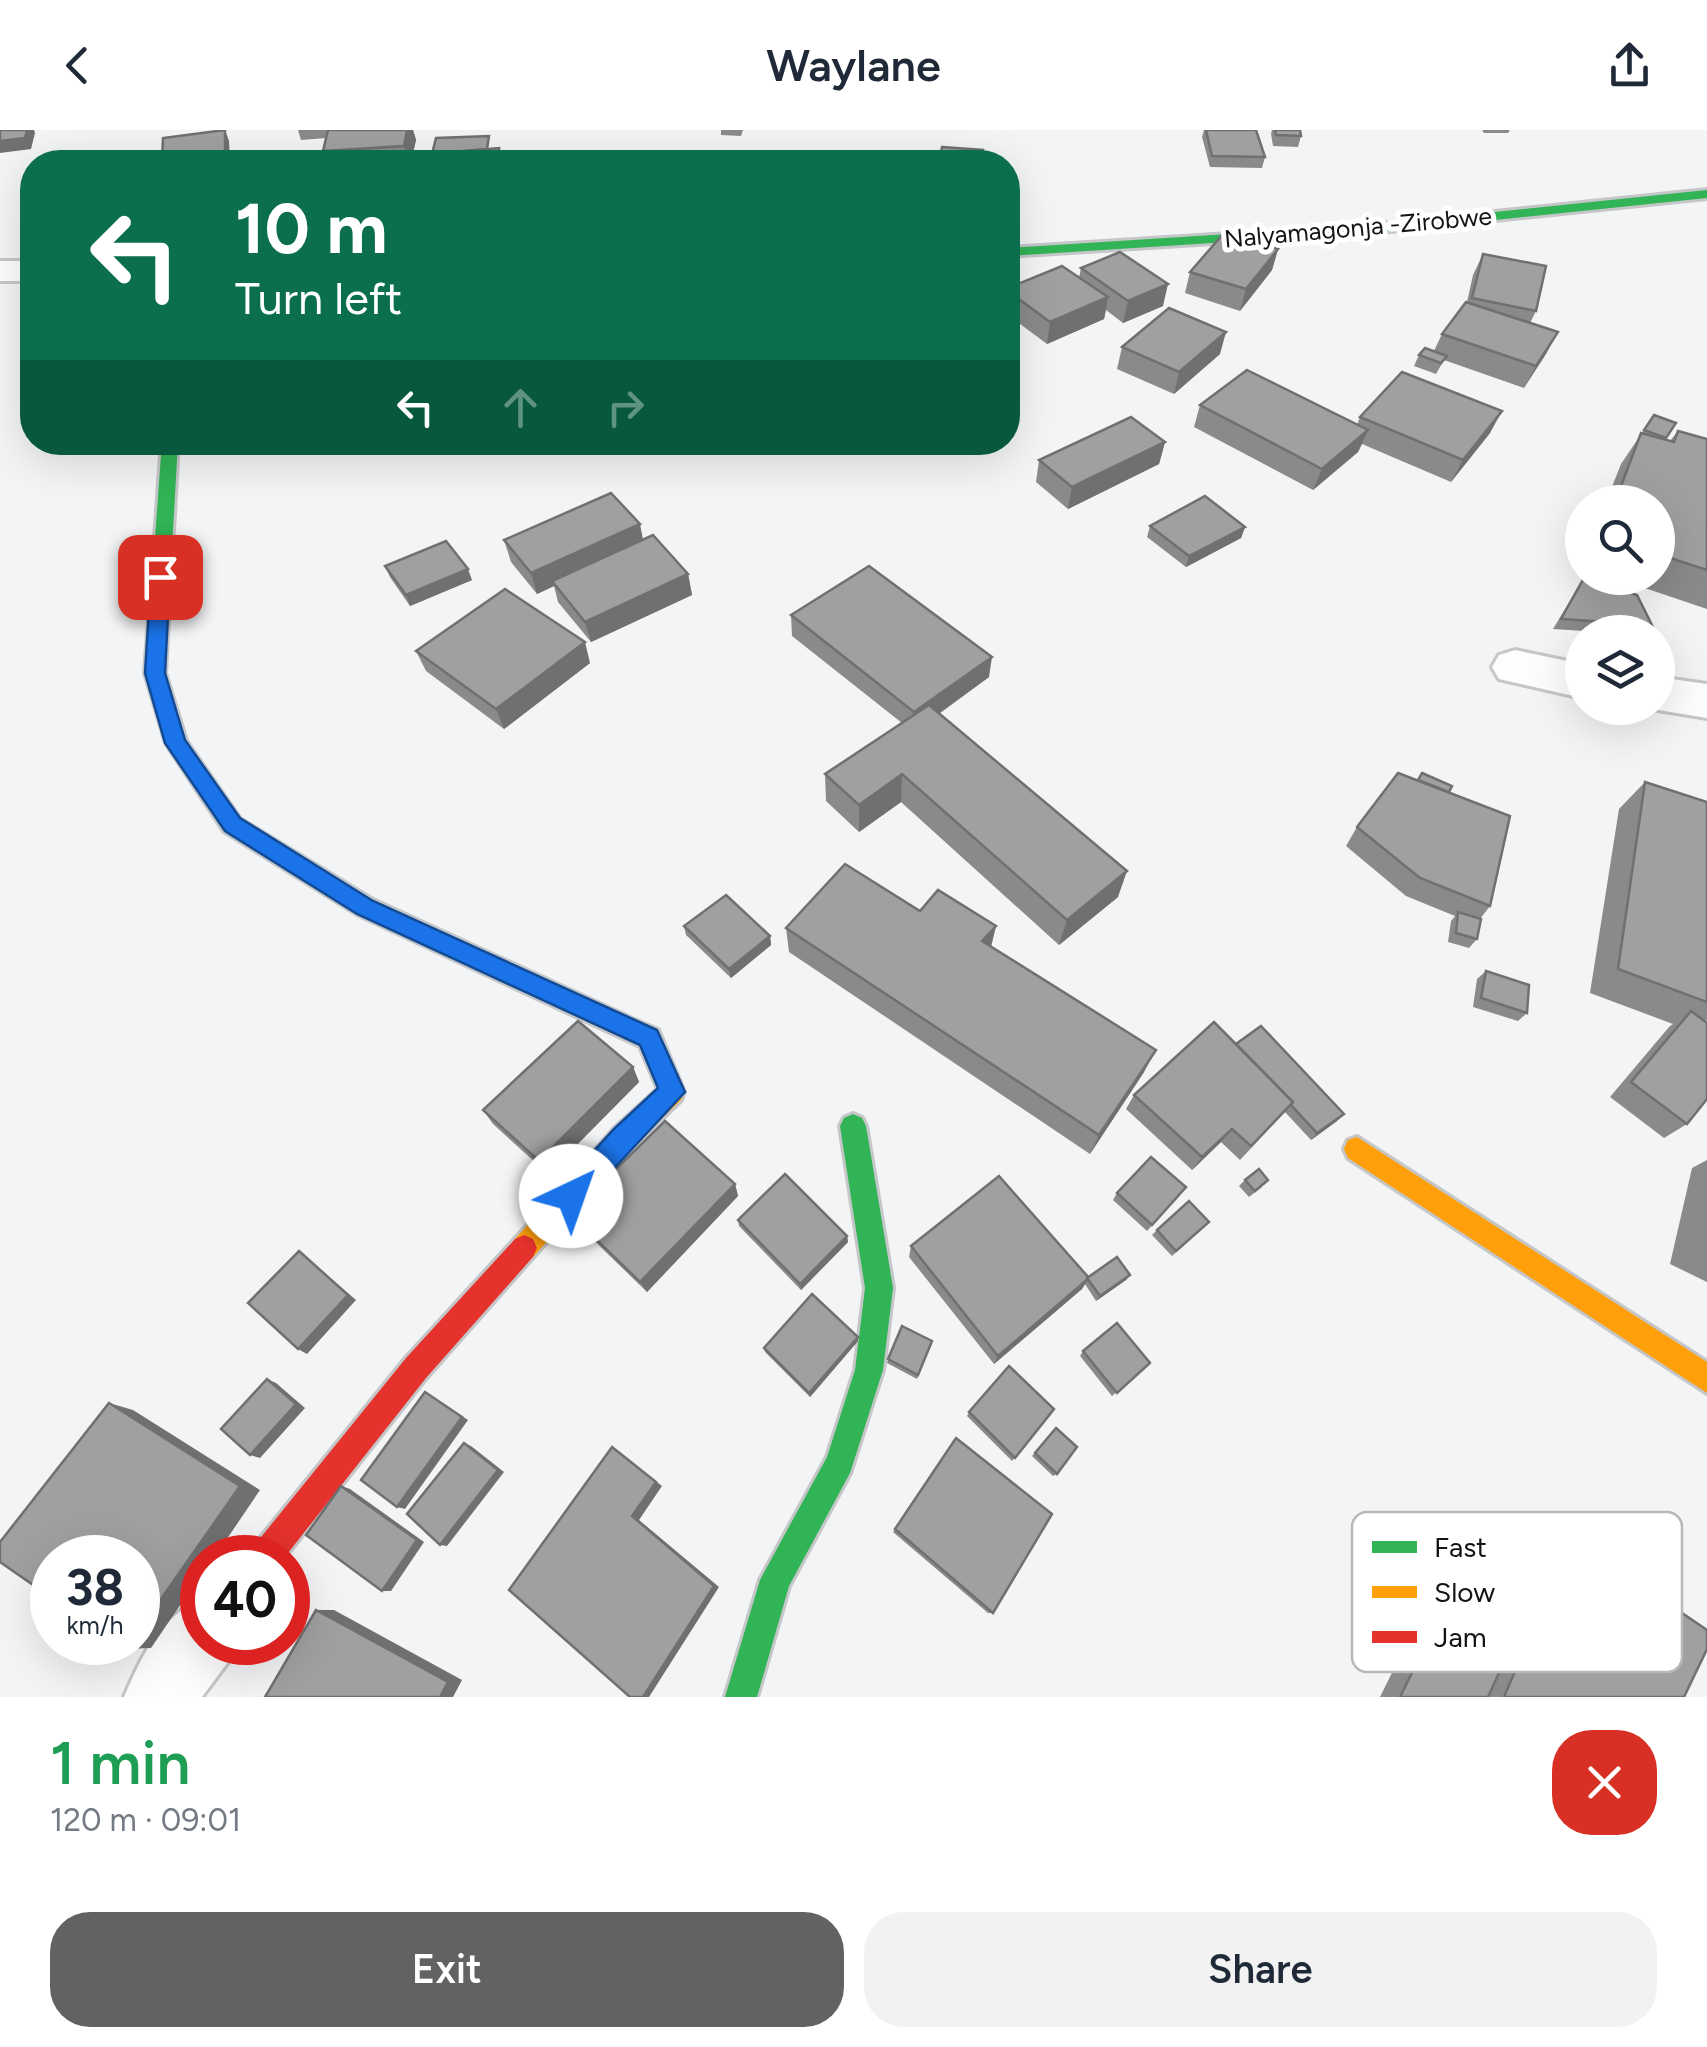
<!DOCTYPE html>
<meta charset="utf-8">
<style>
:root{--surface:#fff;--page:#f2f2f3;--text:#1f2937;--muted:#747a83;--accent:#616263}
body{margin:0;font-family:Figtree,sans-serif;background:var(--page);color:var(--text);height:100vh;display:flex;flex-direction:column;font-size:38px;white-space:nowrap}
*{box-sizing:border-box;margin:0}
p{font-size:32px;color:var(--muted)}
.icon{flex:none;width:55px;height:55px;fill:none;stroke:currentColor;stroke-width:2;stroke-linecap:round;stroke-linejoin:round}
.map{position:relative;height:1567px;overflow:hidden}
.drawer{display:flex;flex-direction:column;background:var(--surface);flex:1}
.drawer>*{flex:none}
.banner{position:absolute;left:20px;top:20px;width:1000px;height:305px;border-radius:40px;box-shadow:0 10px 40px #0002;background:#0b6e4f;color:#fff;overflow:hidden}
.fabs{position:absolute;left:1565px;top:355px;display:grid;gap:20px}
.fabs a{display:grid;place-items:center;width:110px;height:110px;border-radius:50%;background:var(--surface);box-shadow:0 10px 40px #0002;font-size:50px}
.speed{position:absolute;left:30px;top:1405px;display:flex;gap:20px;font-size:50px;font-weight:700;text-align:center}
.speed>*{display:grid;place-content:center;width:130px;height:130px;border-radius:50%;background:var(--surface);box-shadow:0 10px 40px #0002;line-height:1}
.speed small{font-size:25px;font-weight:400}
.speed .limit{border:15px solid #d22;background:#fff;color:#111}
.pin{position:absolute;display:grid;place-items:center;width:85px;height:85px;color:#fff;margin:-42px;border-radius:20px;box-shadow:0 5px 15px #0006}
.me{position:absolute;width:110px;margin:-55px;rotate:42deg;stroke-linejoin:round;filter:drop-shadow(0 0 8px #0008)}
.turn{display:flex;align-items:center;gap:35px;height:210px;padding:0 50px;font-size:45px}
.turn .icon{width:130px;height:130px;stroke-width:2.5}
.turn b{display:block;font-size:70px;line-height:85px}
.lanes{display:flex;align-items:center;height:95px;padding:0 50px;background:#0003;justify-content:center;gap:50px;direction:ltr}
.lanes .off{opacity:.35}
.round{display:grid;place-items:center;flex:none;width:105px;height:105px;border-radius:40px;background:var(--page)}
.head{display:flex;align-items:center;justify-content:space-between;height:170px;padding:0 50px}
h1{font-size:60px;font-weight:600;line-height:75px;color:#1e9e55}
.cta{display:flex;gap:20px;margin-top:auto;padding:20px 50px}
.cta a{flex:1;height:115px;border-radius:40px;background:var(--accent);color:#fff;font-size:40px;font-weight:600;line-height:115px;text-align:center}
.cta a+a{background:var(--page);color:var(--text)}
header{display:flex;justify-content:space-between;align-items:center;height:130px;padding:0 50px;background:var(--surface);font-size:45px;font-weight:600}
.map>svg:first-child{display:block}
</style>
<header><svg class="icon" aria-label="back" viewBox="0 0 24 24"><path d="M15 5l-7 7 7 7"/></svg>Waylane<svg class="icon" aria-label="share" viewBox="0 0 24 24"><path d="M12 15V3M7 8l5-5 5 5M5 13v7h14v-7"/></svg></header>
<div class="map">
<svg width="1707" height="1567" viewBox="0 0 1707 1567">
<rect width="100%" height="100%" fill="#f3f4f5"/>
<g fill="none" stroke-linecap="round" stroke-linejoin="round">
<!-- street casing -->
<g stroke="#c5c6c7" stroke-width="6">
<g id="street">
<rect x="0" y="131" width="32" height="20"/>
<path d="M1515 520 1582 534V568L1499 549 1492 537 1499 525Z"/>
<path d="M1658 547 1707 554V588L1646 578H1658Z"/>
<path d="M202 1469V1512H236L228 1532 202 1567H124C142 1526 159 1487 202 1469Z"/>
</g>
</g>
<!-- fast casing -->
<g stroke="#c5c6c7" stroke-width="6">
<g id="fast">
<path d="M1707 60V68L1371 103 1008 126V118L1371 95Z"/>
<path d="M162 312H178L165 543 186 611 240 689 373 770 626 886 630 894 626 902 618 905 610 902 357 784 224 701 166 613 145 543Z"/>
<path d="M853 984 862 988 866 996 893 1158 883 1240 850 1343 789 1456 757 1567H725L760 1450 827 1327 855 1240 865 1158 840 996 844 988Z"/>
</g>
</g>
<!-- slow casing -->
<g stroke="#c5c6c7" stroke-width="6">
<g id="slow">
<path d="M618 883 658 900 684 962 681 970 632 1017 533 1127 524 1131 515 1127 511 1118 515 1109 614 999 658 959 640 916 610 902 606 894 610 886Z"/>
<path d="M1357 1007 1707 1232V1263L1348 1028 1344 1019 1348 1010Z"/>
</g>
</g>
<!-- jam casing -->
<g stroke="#c5c6c7" stroke-width="6">
<path id="jam" d="M524 1105 533 1109 537 1118 533 1127 426 1248 284 1428H249L253 1417 406 1228 515 1109Z"/>
</g>
<!-- street -->
<use href="#street" fill="#fdfdfe" fill-rule="evenodd"/>
<!-- fast -->
<use href="#fast" fill="#30b455" fill-rule="evenodd"/>
<!-- slow -->
<use href="#slow" fill="#ff9f0a" fill-rule="evenodd"/>
<!-- jam -->
<use href="#jam" fill="#e5322d" fill-rule="evenodd"/>
</g>
<!-- wall -->
<g fill="#898a8a">
<path d="M298 0H413L416 10 411 32H327L323 21 326 8 301 10Z"/>
<path d="M721 0H743L741 6 721 5Z"/>
<path d="M1204 0H1256L1265 27 1262 38 1210 37 1202 7Z"/>
<path d="M1272 0H1300L1301 6 1298 17 1273 16 1271 4Z"/>
<path d="M1482 0H1510L1508 3H1484Z"/>
<path d="M1278 119 1272 140 1240 181 1185 163 1190 142Z"/>
<path d="M1483 124 1536 181 1530 193 1558 202 1524 258 1444 230 1436 244 1414 236 1419 225 1434 221 1442 204 1467 172 1473 145Z"/>
<path d="M1081 138 1163 176 1123 193 1106 180 1104 189 1047 214 1008 185V158L1079 148Z"/>
<path d="M1122 217 1220 224 1174 264 1117 239Z"/>
<path d="M1200 275 1357 295 1360 287 1490 303 1451 352 1362 314 1358 322 1313 360 1194 297Z"/>
<path d="M1654 285 1676 293 1665 310 1670 311 1678 301 1707 309V479L1615 448H1658V372H1606L1621 334Z"/>
<path d="M1165 312 1159 334 1068 379 1036 352 1039 330Z"/>
<path d="M1150 396 1245 397 1241 408 1186 437 1147 407Z"/>
<path d="M504 410H643L688 444 692 465 591 512 558 472 554 456 537 464 511 432Z"/>
<path d="M385 436 472 450 410 476 390 447Z"/>
<path d="M1584 448 1652 495 1646 502H1600L1553 499Z"/>
<path d="M791 485 989 547 939 584 1118 767 1059 815 901 672 859 702 826 671 825 644 902 593 792 506Z"/>
<path d="M416 521 590 533 504 599 426 541Z"/>
<path d="M1645 652 1707 672V890L1705 892 1687 994 1664 1008 1610 967 1669 897 1673 894 1590 863 1619 679Z"/>
<path d="M1449 662 1490 776 1480 789 1477 809 1469 818 1448 812 1451 791 1455 786 1406 766 1346 716 1357 697Z"/>
<path d="M920 781 996 796 991 817 1144 942 1090 1024 789 822 786 798Z"/>
<path d="M684 796 770 806 771 815 731 848 686 805Z"/>
<path d="M1486 841 1527 883 1518 891 1473 877 1477 849Z"/>
<path d="M1236 914 1337 991 1311 1010 1285 982 1240 1030 1221 1012 1192 1040 1126 979 1134 965Z"/>
<path d="M633 937 639 952 548 1044 493 994 483 980Z"/>
<path d="M1707 1030V1152L1670 1134 1692 1038Z"/>
<path d="M1245 1050 1262 1057 1249 1067 1239 1056Z"/>
<path d="M735 1054 738 1066 647 1162 578 1095 570 1084Z"/>
<path d="M1117 1063H1181L1147 1101 1113 1070Z"/>
<path d="M738 1090 847 1106 848 1112 801 1160 739 1096Z"/>
<path d="M1209 1092 1172 1126 1152 1105 1157 1100Z"/>
<path d="M911 1116 1088 1148 1130 1145 1126 1150 1096 1171 1085 1154 1082 1159 994 1234 909 1127Z"/>
<path d="M858 1211 810 1267 765 1222 764 1218Z"/>
<path d="M932 1211 917 1249 887 1233 888 1229Z"/>
<path d="M1083 1221 1150 1233 1112 1266 1080 1226Z"/>
<path d="M1054 1279 1012 1331 967 1286 969 1282Z"/>
<path d="M1056 1298 1057 1344 1053 1346 1032 1326Z"/>
<path d="M895 1399 993 1483H988L893 1402Z"/>
<path d="M1572 1408 1684 1567H1380L1425 1476H1445L1493 1514 1539 1411Z"/>
</g>
<!-- shaded-wall -->
<g fill="#6f7071">
<path d="M27 0H34L35 3 31 19 0 23V11Z"/>
<path d="M225 0 229 11 230 32H164L162 30Z"/>
<path d="M407 0H413L416 10 411 32H409L404 16Z"/>
<path d="M1278 119 1272 140 1240 181 1246 159Z"/>
<path d="M1168 154 1163 176 1123 193 1128 171Z"/>
<path d="M1108 167 1104 189 1047 214 1050 192Z"/>
<path d="M1226 202 1220 224 1174 264 1179 242Z"/>
<path d="M1558 202 1546 224 1524 258 1536 236Z"/>
<path d="M1502 281 1490 303 1451 352 1463 330Z"/>
<path d="M1368 300 1358 322 1313 360 1322 339Z"/>
<path d="M1165 312 1159 334 1068 379 1072 357Z"/>
<path d="M640 394 644 415 552 451 554 456 537 464 531 443Z"/>
<path d="M1245 397 1241 408 1186 437 1189 426Z"/>
<path d="M468 439 472 450 410 476 406 465Z"/>
<path d="M688 444 692 465 591 512 585 492Z"/>
<path d="M585 512 590 533 504 599 496 579Z"/>
<path d="M992 527 989 547 913 602 914 582Z"/>
<path d="M902 644 901 672 859 702V675Z"/>
<path d="M1127 741 1118 767 1059 815 1067 790Z"/>
<path d="M996 796 990 820 982 811Z"/>
<path d="M770 806 771 815 731 848 729 839Z"/>
<path d="M1156 920 1144 942 1090 1024 1099 1005Z"/>
<path d="M633 937 639 952 548 1044 539 1031Z"/>
<path d="M1344 984 1337 991 1311 1010 1317 1003Z"/>
<path d="M1232 999 1221 1012 1192 1040 1202 1027Z"/>
<path d="M735 1054 738 1066 647 1162 640 1152Z"/>
<path d="M847 1106 848 1112 801 1160 800 1154Z"/>
<path d="M299 1121 356 1170 307 1224 298 1219Z"/>
<path d="M1130 1145 1126 1150 1096 1171 1100 1166Z"/>
<path d="M1089 1148 1082 1159 994 1234 998 1226Z"/>
<path d="M858 1207V1211L810 1267 809 1263Z"/>
<path d="M267 1249 276 1253 305 1278 260 1328 250 1325Z"/>
<path d="M425 1262 468 1290 405 1379 397 1377Z"/>
<path d="M109 1273 133 1280 260 1360 214 1428H202V1443L151 1518 126 1519 130 1512H138V1502Z"/>
<path d="M464 1313 471 1316 504 1342 447 1416 440 1415Z"/>
<path d="M612 1317 662 1356 639 1390 719 1457 649 1567H643L632 1386Z"/>
<path d="M341 1356 350 1359 424 1412 391 1461H382Z"/>
<path d="M316 1480H334L462 1550 453 1567H440Z"/>
</g>
<!-- building -->
<g fill="#9fa0a1" stroke="#6f7071" stroke-width="2.5">
<path d="M0 0H27L25 8 0 11Z"/>
<path d="M225 0V21L162 30 163 8Z"/>
<path d="M328 0H407L404 16 323 21Z"/>
<path d="M1206 0H1256L1265 27 1212 26Z"/>
<path d="M1275 0H1300L1301 6 1276 5Z"/>
<path d="M489 6 487 19 432 24 436 8Z"/>
<path d="M942 17 983 20 981 32H939Z"/>
<path d="M499 18V32H418V25Z"/>
<path d="M226 28 224 32H192L193 30Z"/>
<path d="M277 28 275 32H234L235 29Z"/>
<path d="M581 29H638L637 32H580Z"/>
<path d="M1224 103 1278 119 1246 159 1190 142Z"/>
<path d="M1120 122 1168 154 1128 171 1081 138Z"/>
<path d="M1483 124 1546 136 1536 181 1472 168Z"/>
<path d="M1062 136 1108 167 1050 192 1008 161V158Z"/>
<path d="M1466 172 1558 202 1536 236 1442 204Z"/>
<path d="M1169 178 1226 202 1179 242 1122 217Z"/>
<path d="M1425 218 1447 226 1441 233 1419 225Z"/>
<path d="M1247 240 1368 300 1322 339 1200 275Z"/>
<path d="M1402 242 1502 281 1463 330 1360 287Z"/>
<path d="M1654 285 1676 293 1666 308 1644 300Z"/>
<path d="M1131 287 1165 312 1072 357 1039 330Z"/>
<path d="M1678 301 1707 309V440L1658 424V372H1615L1641 303 1674 312Z"/>
<path d="M611 363 640 394 531 443 504 410Z"/>
<path d="M1205 366 1245 397 1189 426 1150 396Z"/>
<path d="M653 405 688 444 585 492 552 451Z"/>
<path d="M446 411 468 439 406 465 385 436Z"/>
<path d="M869 436 992 527 914 582 791 485Z"/>
<path d="M1584 448 1637 465 1652 495 1561 489Z"/>
<path d="M505 459 585 512 496 579 416 521Z"/>
<path d="M929 575 1127 741 1067 790 902 644 859 675 825 644Z"/>
<path d="M1398 643 1510 686 1490 776 1420 748 1357 697Z"/>
<path d="M1422 643 1452 656 1449 662 1418 650Z"/>
<path d="M1645 652 1707 672V872L1618 839Z"/>
<path d="M845 734 920 781 938 760 996 796 982 811 1156 920 1099 1005 786 798Z"/>
<path d="M726 765 770 806 729 839 684 796Z"/>
<path d="M1458 782 1481 789 1477 809 1456 803Z"/>
<path d="M1486 841 1529 855 1527 883 1481 868Z"/>
<path d="M1691 881 1707 893V969L1687 994 1631 952Z"/>
<path d="M578 891 633 937 539 1031 483 980Z"/>
<path d="M1214 892 1293 972 1251 1016 1232 999 1202 1027 1134 965Z"/>
<path d="M1261 896 1344 984 1317 1003 1291 975 1293 972 1236 914Z"/>
<path d="M665 991 735 1054 640 1152 570 1084Z"/>
<path d="M1151 1027 1186 1057 1152 1095 1117 1063Z"/>
<path d="M1259 1039 1268 1050 1255 1061 1245 1050Z"/>
<path d="M785 1044 847 1106 800 1154 738 1090Z"/>
<path d="M999 1046 1089 1148 998 1226 911 1116Z"/>
<path d="M1189 1071 1209 1092 1176 1121 1157 1100Z"/>
<path d="M299 1121 348 1165 298 1219 248 1173Z"/>
<path d="M1117 1127 1130 1145 1100 1166 1087 1148Z"/>
<path d="M812 1164 858 1207 809 1263 764 1218Z"/>
<path d="M1117 1193 1150 1233 1117 1263 1083 1221Z"/>
<path d="M902 1196 932 1211 918 1245 888 1229Z"/>
<path d="M1009 1236 1054 1279 1015 1328 969 1282Z"/>
<path d="M267 1249 296 1274 250 1325 221 1299Z"/>
<path d="M425 1262 462 1287 397 1377 361 1350Z"/>
<path d="M109 1273 240 1356 138 1502V1428H52V1468L0 1432V1412Z"/>
<path d="M1056 1298 1077 1317 1057 1344 1035 1323Z"/>
<path d="M956 1308 1052 1384 993 1483 895 1399Z"/>
<path d="M464 1313 498 1340 440 1415 407 1384Z"/>
<path d="M612 1317 656 1352 632 1386 714 1456 643 1567H630L509 1460Z"/>
<path d="M341 1356 417 1410 382 1461 306 1405Z"/>
<path d="M1572 1408 1707 1500V1519L1684 1567H1504Z"/>
<path d="M1445 1476 1507 1525 1488 1567H1400Z"/>
<path d="M316 1480 448 1552 440 1567H265Z"/>
<path d="M116 1512H130L126 1519Z"/>
</g>
<!-- route -->
<path fill="#1a73e8" stroke="#114b97" stroke-width="2.5" d="M160 440 170 447 165 543 185 610 240 688 373 771 657 900 685 962 580 1075 571 1078 562 1075 558 1066 562 1056 614 999 658 958 640 915 357 784 225 701 165 613 145 543 151 447Z"/>
<g text-anchor="middle" stroke-width="10" stroke-linejoin="round" paint-order="stroke">
<!-- far-street labels -->
<g font-size="25" fill="#131414" stroke="#fff">
<text transform="translate(1358 97) rotate(-5)" y="9">Nalyamagonja -Zirobwe</text>
</g>
</g>
<!-- legend -->
<rect x="1352" y="1382" width="330" height="160" rx="15" fill="#fff" stroke="#b8b8b8" stroke-width="2.5"/>
<rect x="1372" y="1411" width="45" height="12" fill="#30b455"/>
<rect x="1372" y="1456" width="45" height="12" fill="#ff9f0a"/>
<rect x="1372" y="1501" width="45" height="12" fill="#e5322d"/>
<g font-size="28" fill="#131414">
<text x="1434" y="1427">Fast</text>
<text x="1434" y="1472">Slow</text>
<text x="1434" y="1517">Jam</text>
</g>
</svg>
<div class="fabs">
<a><svg class="icon" aria-label="search" viewBox="0 0 24 24"><circle cx="10" cy="10" r="6"/><path d="M15 15l6 6"/></svg></a>
<a><svg class="icon" aria-label="layers" viewBox="0 0 24 24"><path d="M12 4l9 5-9 5-9-5zM3 14l9 5 9-5"/></svg></a>
</div>
<div class="speed"><div>38<small>km/h</small></div><div class="limit">40</div></div>
<div class="pin" style="left:160px;top:447px;background:#d93025"><svg class="icon" aria-label="arrive" viewBox="0 0 24 24"><path d="M6 21V4h12l-3 4 3 4H6"/></svg></div>
<svg class="me" style="left:571px;top:1066px" viewBox="-20 -20 40 40"><circle r="19" fill="#fff"/><path d="M0-13L10 11 0 6-10 11z" fill="#1a73e8"/></svg>
<div class="banner">
<div class="turn"><svg class="icon" aria-label="left" viewBox="0 0 24 24"><path d="M17 20v-9H6M10 6l-5 5 5 5"/></svg><div><b>10 m</b>Turn left</div></div>
<div class="lanes"><svg class="icon" aria-label="left" viewBox="0 0 24 24"><path d="M17 20v-9H6M10 6l-5 5 5 5"/></svg><svg class="icon off" aria-label="ahead" viewBox="0 0 24 24"><path d="M12 20V5M6 11l6-6 6 6"/></svg><svg class="icon off" aria-label="right" viewBox="0 0 24 24"><path d="M7 20v-9h11M14 6l5 5-5 5"/></svg></div>
</div>
</div>
<section class="drawer">
<div class="head"><div><h1>1 min</h1><p>120 m · 09:01</p></div><a class="round" style="background:#d93025;color:#fff"><svg class="icon" aria-label="close" viewBox="0 0 24 24"><path d="M6 6l12 12M18 6L6 18"/></svg></a></div>
<div class="cta"><a>Exit</a><a>Share</a></div>
</section>
